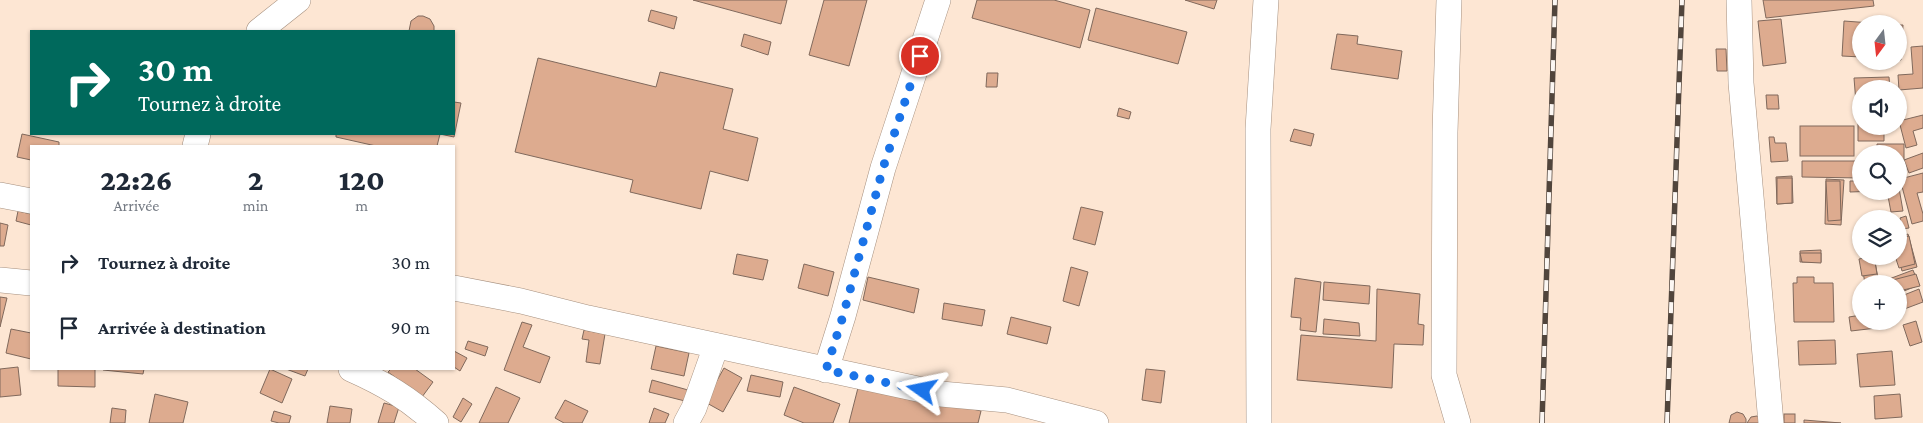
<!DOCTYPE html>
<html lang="fr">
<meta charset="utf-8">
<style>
:root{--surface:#fff;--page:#f6f6f7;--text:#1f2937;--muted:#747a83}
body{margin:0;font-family:"Crimson Pro",serif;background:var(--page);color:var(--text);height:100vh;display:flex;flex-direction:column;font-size:19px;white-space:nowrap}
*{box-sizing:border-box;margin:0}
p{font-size:16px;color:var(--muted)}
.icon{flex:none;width:28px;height:28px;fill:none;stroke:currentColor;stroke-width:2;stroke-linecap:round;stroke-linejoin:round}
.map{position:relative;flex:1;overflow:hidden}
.sheet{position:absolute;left:30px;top:145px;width:425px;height:225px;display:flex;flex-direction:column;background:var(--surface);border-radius:0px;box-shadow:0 1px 4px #0004}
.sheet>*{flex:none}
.top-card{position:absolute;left:30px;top:30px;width:425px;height:105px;border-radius:0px;box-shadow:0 1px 4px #0004;background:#00695c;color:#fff;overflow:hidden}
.needle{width:32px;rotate:195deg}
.fabs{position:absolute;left:1852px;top:15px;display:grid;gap:10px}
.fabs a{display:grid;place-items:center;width:55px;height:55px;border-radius:50%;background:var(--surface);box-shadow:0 1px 4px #0004;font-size:25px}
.pin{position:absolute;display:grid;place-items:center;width:42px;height:42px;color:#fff;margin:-21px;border:2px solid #fff;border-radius:50%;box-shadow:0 1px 5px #0007}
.me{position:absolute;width:55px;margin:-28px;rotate:282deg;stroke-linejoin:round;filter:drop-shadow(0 0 4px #0008)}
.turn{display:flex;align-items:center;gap:18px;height:105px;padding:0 25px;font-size:22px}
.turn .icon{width:65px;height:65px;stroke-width:2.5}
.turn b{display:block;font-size:35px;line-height:42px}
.eta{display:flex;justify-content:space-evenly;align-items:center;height:85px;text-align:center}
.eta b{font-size:30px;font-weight:800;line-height:35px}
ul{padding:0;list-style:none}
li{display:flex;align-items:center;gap:15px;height:65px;padding:0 25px}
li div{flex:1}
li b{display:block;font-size:19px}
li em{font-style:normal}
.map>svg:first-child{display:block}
</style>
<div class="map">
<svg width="1923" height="423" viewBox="0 0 1923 423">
<rect width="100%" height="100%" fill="#fde6d3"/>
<!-- building -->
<g fill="#ddab8f" stroke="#80695c">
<path d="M693 0H787L781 24Z"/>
<path d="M824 0H867L849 66 809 55Z"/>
<path d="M977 0H1054L1090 10 1080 48 972 18Z"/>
<path d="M1185 0H1217L1214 9Z"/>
<path d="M1763 0H1873L1874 6 1766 18Z"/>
<path d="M1096 8 1187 32 1178 64 1088 40Z"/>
<path d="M651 10 677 17 674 29 648 21Z"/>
<path d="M418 16H423L430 19 434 26V31H409L411 21Z"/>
<path d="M1781 19 1786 63 1763 66 1758 21Z"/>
<path d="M1844 21 1885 24H1861V57L1842 56Z"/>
<path d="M1899 25H1903L1901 60H1899Z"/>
<path d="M744 34 771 42 768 55 741 46Z"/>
<path d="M1337 34 1358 36 1357 44 1402 51 1398 79 1331 69Z"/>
<path d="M1923 46V88L1899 90 1898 75 1913 74 1911 47Z"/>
<path d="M1716 49H1726L1727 71H1717Z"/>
<path d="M538 58 656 87 660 72 733 89 723 129 758 138 748 181 710 171 701 209 630 192 633 180 515 152Z"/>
<path d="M987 73H998L997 87H986Z"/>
<path d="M1889 77 1890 89H1861V103H1856L1854 78Z"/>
<path d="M1766 95H1778L1779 109H1767Z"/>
<path d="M454 102 461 103 454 137 440 134 437 146H376L336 137V134H454Z"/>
<path d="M1119 108 1131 112 1129 119 1117 116Z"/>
<path d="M1858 111H1861V126H1884V141H1858Z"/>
<path d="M1923 115V128L1913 131 1917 145 1906 148 1899 121Z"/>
<rect x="1800" y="126" width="54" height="30"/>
<path d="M1294 129 1314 134 1311 146 1290 141Z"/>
<path d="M22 134 59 142V146H31V160L17 157Z"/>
<path d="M1769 137H1774L1775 143H1786L1788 161 1771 162Z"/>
<path d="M1877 144H1904V178H1899V154H1877Z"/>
<path d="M1923 153V168L1909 173 1904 160Z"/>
<path d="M1802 161H1861V178L1802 177Z"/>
<path d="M1923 173V192L1917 193 1923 214V221L1912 224 1900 179Z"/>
<path d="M1792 176 1793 203 1777 204 1776 177Z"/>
<path d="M1777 178H1792V203L1777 204Z"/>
<path d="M1826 179 1844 180 1841 225 1825 224Z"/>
<path d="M1826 181H1840L1841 220 1828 221Z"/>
<path d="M1850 181H1861V191H1877L1850 192Z"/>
<path d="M1899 188 1903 211 1891 212 1887 191H1899Z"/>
<path d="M1081 207 1103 212 1095 245 1073 239Z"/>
<path d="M18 211 31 214V225L16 221Z"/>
<path d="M1906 216 1909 228 1902 229 1900 218Z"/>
<path d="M0 223 8 225 4 246H0Z"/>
<path d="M1908 234 1917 267 1902 271 1898 256 1899 237Z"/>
<path d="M1909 236 1915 264 1899 268 1895 256H1899V238Z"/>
<path d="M1821 250V262H1800V251Z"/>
<path d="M1800 253H1821V263L1802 262Z"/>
<path d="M737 254 768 260 763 280 733 274Z"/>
<path d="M1874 256 1879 284H1865L1861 259Z"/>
<path d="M1874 256 1877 274 1862 276 1859 259Z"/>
<path d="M804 264 834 272 828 296 798 288Z"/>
<path d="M1071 267 1088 272 1079 306 1063 301Z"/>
<path d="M1913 270 1919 285 1899 293V284H1882L1881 282Z"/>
<path d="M1916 274 1920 286 1899 291V284L1881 283Z"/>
<path d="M868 277 919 289 914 313 863 300Z"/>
<path d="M1797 277H1814V283H1833L1834 322H1794L1793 283H1797Z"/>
<path d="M1295 278 1321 282 1316 332 1300 330 1301 318 1291 317Z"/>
<path d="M1324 282 1370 286 1369 304 1323 300Z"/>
<path d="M1377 289 1420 294 1418 324 1424 325 1423 345 1394 344 1392 388 1297 380 1301 335 1376 341Z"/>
<path d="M1919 289 1923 302 1899 311V297Z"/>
<path d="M0 297 7 298 0 327Z"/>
<path d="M1857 302H1861V310H1857L1854 306Z"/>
<path d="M944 303 985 310 982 326 942 319Z"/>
<path d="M1861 315V321H1884L1885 327 1851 331 1849 317Z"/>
<path d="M1011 317 1051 327 1047 344 1007 334Z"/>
<path d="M1324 319 1359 323 1360 336 1323 334Z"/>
<path d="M1916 321 1922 342 1910 346 1903 325Z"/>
<path d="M522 322 532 325 523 347 550 357 540 383 504 370Z"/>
<path d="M11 329 31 333V359L6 353Z"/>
<path d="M584 330 605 334 600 364 586 362 589 340 582 339Z"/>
<path d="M1835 340 1836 364 1799 365 1798 341Z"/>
<path d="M468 341 488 347 485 356 465 349Z"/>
<path d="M656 346 689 353 684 376 651 369Z"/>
<path d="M454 351 467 358 460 371 454 367Z"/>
<path d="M1892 351 1895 385 1860 387 1857 354Z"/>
<path d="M18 367 21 395 0 397V369Z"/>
<path d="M724 368 742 378 723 412 705 402Z"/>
<path d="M58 369H95V387L58 386Z"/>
<path d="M104 369H144L143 374 103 370Z"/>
<path d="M270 369 292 379 282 403 260 393Z"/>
<path d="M286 369H308L305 376Z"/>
<path d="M391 369H415L433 382 422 397 388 372Z"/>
<path d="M1146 369 1165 371 1161 403 1142 400Z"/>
<path d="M751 375 783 382 780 397 747 391Z"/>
<path d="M652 380 688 390 685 401 649 392Z"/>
<path d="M860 380 981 411 978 423H849Z"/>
<path d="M496 387 520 398 508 423H479Z"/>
<path d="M794 387 840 404 833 423H804L784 415Z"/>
<path d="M155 394 188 402 183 423H149Z"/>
<path d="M1900 394 1902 417 1875 419 1874 396Z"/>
<path d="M463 398 472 404 461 422 453 417Z"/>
<path d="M565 400 588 411 582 423H564L555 418Z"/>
<path d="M384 403 399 407 394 423H378Z"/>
<path d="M330 406 352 409 350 423H327Z"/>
<path d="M112 408 126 410 125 423H110Z"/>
<path d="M654 408 669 414 665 423H649Z"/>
<path d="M274 411 291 416 289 423H279L271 421Z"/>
<path d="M1737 412 1743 414 1746 419V423H1729L1731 415Z"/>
<rect x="1784" y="414" width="11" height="9"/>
<path d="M1757 416 1762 420V423H1747L1751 417Z"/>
<path d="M1804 420 1841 423H1804Z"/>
</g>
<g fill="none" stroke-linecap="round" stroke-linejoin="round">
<!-- minor casing -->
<g stroke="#a6907f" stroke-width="26">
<g id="minor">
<path d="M1449 0 1445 132 1444 375 1458 423"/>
<path d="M1739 0 1741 83 1771 423"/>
<path d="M259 31 298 0"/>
<path d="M195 146 198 134"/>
<path d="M0 195 31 201"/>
<path d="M0 280 31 283"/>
<path d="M454 288 521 301 588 318 941 394 1007 400 1096 423"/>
<path d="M351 369C385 384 408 398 436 423"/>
<path d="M826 370 843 316 883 168 938 0"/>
<path d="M686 423 694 408 716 346"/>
<path d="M1259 423 1258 129 1266 0"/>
</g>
</g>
<!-- minor -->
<use href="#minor" stroke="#fff" stroke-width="25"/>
<!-- rail casing -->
<g stroke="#51453c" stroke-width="5.5">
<g id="rail">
<path d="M1542 423 1555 0"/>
<path d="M1667 423 1682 0"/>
</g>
</g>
<!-- rail -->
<use href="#rail" stroke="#fcf7f3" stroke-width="4" stroke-dasharray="11" stroke-linecap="butt"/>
</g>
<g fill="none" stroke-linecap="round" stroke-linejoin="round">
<!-- route -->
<path stroke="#1a73e8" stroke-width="9" stroke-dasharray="0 16.2" d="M920 56 883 168 843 316 826 370 922 390"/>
</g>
</svg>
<div class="fabs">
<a><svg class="needle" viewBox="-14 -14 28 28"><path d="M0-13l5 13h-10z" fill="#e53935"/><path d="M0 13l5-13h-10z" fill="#747a83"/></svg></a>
<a><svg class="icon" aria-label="sound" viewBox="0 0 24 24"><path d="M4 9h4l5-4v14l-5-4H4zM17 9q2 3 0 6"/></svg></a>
<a><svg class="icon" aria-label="search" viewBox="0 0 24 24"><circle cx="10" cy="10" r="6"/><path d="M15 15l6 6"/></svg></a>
<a><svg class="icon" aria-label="layers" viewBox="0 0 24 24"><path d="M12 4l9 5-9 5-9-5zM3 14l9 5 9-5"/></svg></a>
<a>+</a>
</div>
<div class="pin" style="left:920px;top:56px;background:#d93025"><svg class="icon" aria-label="arrive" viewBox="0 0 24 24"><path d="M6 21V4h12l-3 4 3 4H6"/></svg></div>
<svg class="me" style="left:922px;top:390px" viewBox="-20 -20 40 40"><path d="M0-17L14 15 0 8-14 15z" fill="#1a73e8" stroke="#fff" stroke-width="4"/></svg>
<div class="top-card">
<div class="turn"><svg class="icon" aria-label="right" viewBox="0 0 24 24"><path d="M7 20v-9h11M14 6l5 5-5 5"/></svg><div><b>30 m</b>Tournez à droite</div></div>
</div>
<section class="sheet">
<div class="eta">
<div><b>22:26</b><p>Arrivée</p></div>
<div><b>2</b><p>min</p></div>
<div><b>120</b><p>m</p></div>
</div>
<ul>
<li><svg class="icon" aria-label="right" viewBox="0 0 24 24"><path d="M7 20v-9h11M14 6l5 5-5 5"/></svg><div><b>Tournez à droite</b></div><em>30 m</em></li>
<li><svg class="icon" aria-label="arrive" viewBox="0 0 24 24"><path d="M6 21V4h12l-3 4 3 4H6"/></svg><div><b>Arrivée à destination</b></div><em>90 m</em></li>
</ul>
</section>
</div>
